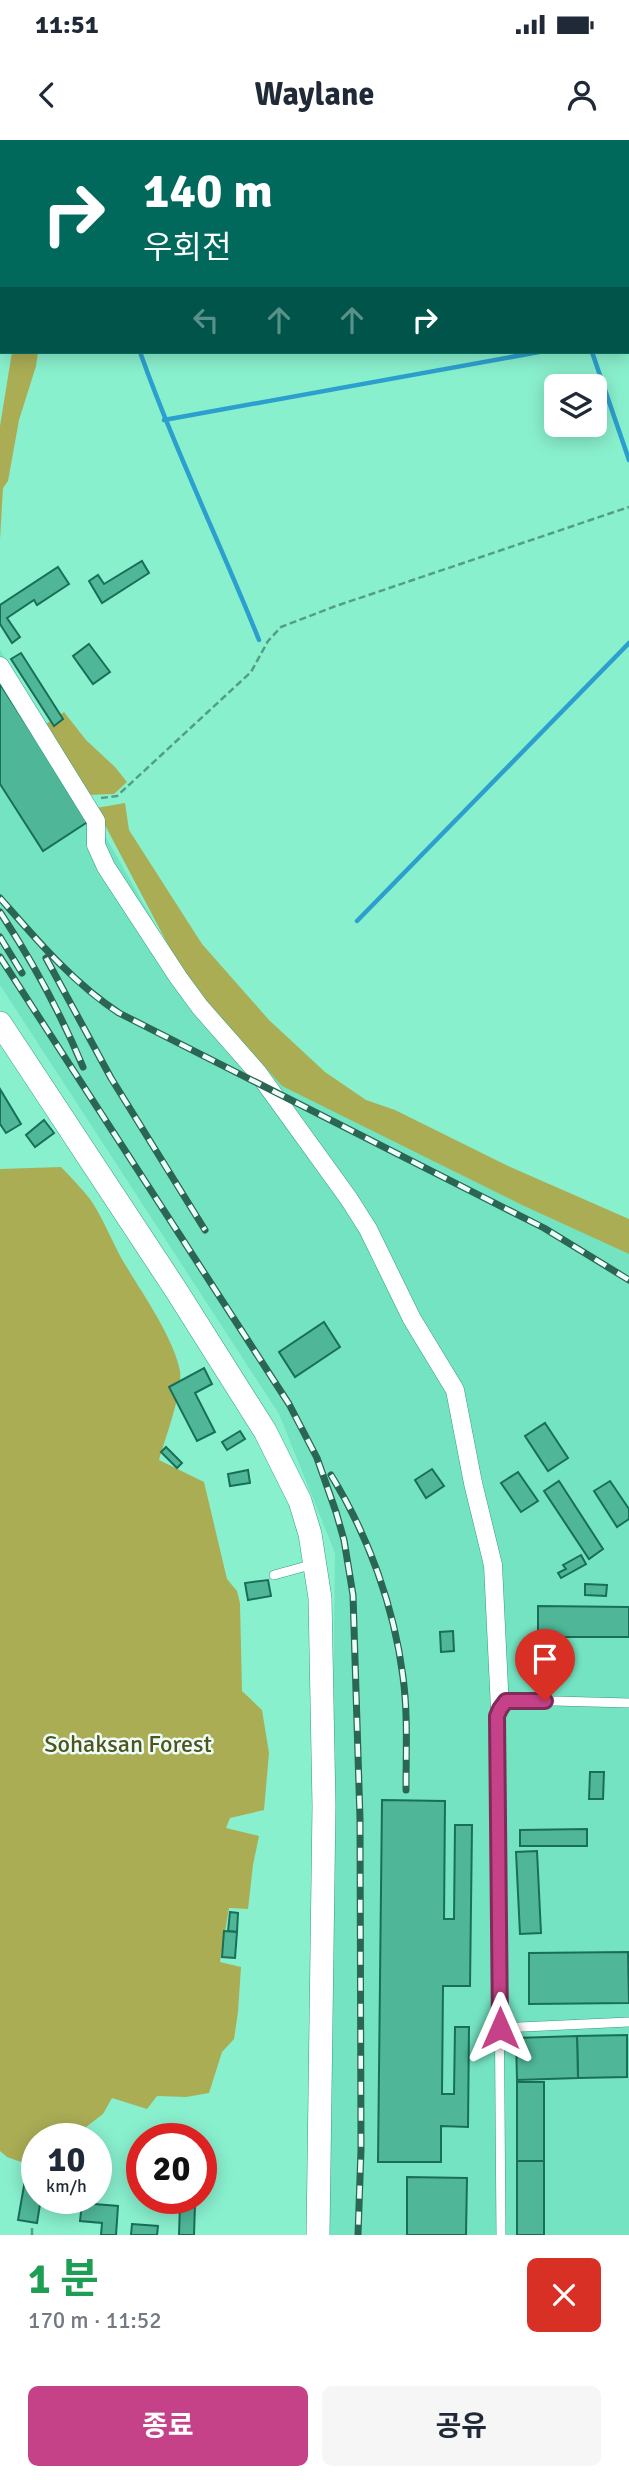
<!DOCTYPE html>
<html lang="ko">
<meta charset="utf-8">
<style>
:root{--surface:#fff;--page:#f6f6f7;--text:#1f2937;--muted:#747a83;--accent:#c54289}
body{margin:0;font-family:Signika,"Noto Sans KR",sans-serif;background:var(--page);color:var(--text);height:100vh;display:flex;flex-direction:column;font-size:26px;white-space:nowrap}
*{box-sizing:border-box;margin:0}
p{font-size:23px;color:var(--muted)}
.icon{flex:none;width:38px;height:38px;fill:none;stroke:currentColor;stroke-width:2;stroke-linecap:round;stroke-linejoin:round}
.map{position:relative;height:2095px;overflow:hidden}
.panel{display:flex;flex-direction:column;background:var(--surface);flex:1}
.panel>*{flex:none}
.banner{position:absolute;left:0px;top:0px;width:630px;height:214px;box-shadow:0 4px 18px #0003;background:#00695c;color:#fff;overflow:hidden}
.tools{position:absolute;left:544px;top:234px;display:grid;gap:14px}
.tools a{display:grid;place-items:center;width:63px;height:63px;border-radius:10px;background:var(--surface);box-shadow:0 4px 18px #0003;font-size:35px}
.speed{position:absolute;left:21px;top:1983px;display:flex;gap:14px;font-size:35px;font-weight:700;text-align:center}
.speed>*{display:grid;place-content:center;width:91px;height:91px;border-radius:50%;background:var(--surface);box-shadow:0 4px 18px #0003;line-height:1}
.speed small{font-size:18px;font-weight:400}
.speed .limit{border:10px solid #d22;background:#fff;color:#111}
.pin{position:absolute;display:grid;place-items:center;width:60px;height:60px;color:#fff;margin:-72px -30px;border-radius:50% 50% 50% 0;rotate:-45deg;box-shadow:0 0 7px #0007}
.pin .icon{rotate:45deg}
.me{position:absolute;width:77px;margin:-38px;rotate:0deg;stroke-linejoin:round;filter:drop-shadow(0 0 5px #0008)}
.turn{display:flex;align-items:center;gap:24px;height:147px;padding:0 28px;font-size:32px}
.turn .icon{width:91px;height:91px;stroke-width:2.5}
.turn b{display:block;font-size:49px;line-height:60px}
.lanes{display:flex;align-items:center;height:66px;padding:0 28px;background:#0003;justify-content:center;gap:35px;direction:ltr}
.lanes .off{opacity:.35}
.round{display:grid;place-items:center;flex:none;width:74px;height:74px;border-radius:10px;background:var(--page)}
.summary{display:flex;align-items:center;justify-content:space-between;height:119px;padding:0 28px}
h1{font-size:42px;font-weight:700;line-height:52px;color:#1e9e55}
.primary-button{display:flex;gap:14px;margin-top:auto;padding:14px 28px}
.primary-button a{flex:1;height:80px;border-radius:10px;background:var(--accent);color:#fff;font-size:28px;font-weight:700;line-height:80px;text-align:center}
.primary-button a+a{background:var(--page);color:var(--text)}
.status{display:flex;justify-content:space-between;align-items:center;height:49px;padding:0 35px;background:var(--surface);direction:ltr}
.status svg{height:19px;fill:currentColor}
header{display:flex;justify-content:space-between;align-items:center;height:91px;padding:0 28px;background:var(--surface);font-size:32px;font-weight:700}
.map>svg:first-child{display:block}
</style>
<div class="status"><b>11:51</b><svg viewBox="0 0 49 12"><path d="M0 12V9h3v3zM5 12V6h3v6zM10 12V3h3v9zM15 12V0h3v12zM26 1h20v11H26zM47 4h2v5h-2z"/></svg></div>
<header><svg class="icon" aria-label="back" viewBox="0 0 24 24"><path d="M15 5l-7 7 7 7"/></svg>Waylane<svg class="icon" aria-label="person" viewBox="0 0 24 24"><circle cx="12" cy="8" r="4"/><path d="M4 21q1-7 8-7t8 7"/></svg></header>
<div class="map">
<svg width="629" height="2095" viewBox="0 0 629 2095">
<rect width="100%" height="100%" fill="#89f0ce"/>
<!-- built -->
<path fill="#74e3c1" d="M0 510 185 837 234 893 524 1066 629 1114V2095H326L335 1413 279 1274 0 845Z"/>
<!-- green -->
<g fill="#aaad54">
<path d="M12 212H38L36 226 19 280 8 341 3 348 0 400V286Z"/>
<path d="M64 572 86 600 115 627 127 642 114 654 87 655 46 584Z"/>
<path d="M125 663 129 690 202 804 269 880 325 932 366 960 395 970 506 1025 629 1079V1114L524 1066 282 946 185 837 96 668Z"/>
<path d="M61 1027C71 1037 81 1048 90 1059 104 1079 113 1105 126 1126 143 1154 174 1199 180 1231 183 1251 165 1299 159 1320L204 1342 227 1439 237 1451 240 1463 242 1551 262 1570 269 1613 264 1670 230 1678 226 1688 259 1696 253 1725 248 1769 229 1768 220 1822 241 1827 238 1872 234 1899 222 1912 209 1953 186 1957 157 1956 147 1969 112 1958 103 1974 73 1997 37 1998V2014L24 2023 7 2017 0 2011V1029Z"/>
</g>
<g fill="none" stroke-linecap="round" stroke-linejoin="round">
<!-- stream -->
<g stroke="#2d9fce" stroke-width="4.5">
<path d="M530 0 531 2"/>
<path d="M101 2 102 0"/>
<path d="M140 212C175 310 220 403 259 500"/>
<path d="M592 212 629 320"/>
<path d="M164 280 539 212"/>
<path d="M357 781 629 503"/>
</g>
</g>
<!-- building -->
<g fill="#4fb798" stroke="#196e58" stroke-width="2">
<rect x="0" y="66" width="2" height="84"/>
<path d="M142 421 149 433 102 463 89 441 98 435 104 444Z"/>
<path d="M58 427 69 444 37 465 34 460 7 478 20 497 12 503 0 484V465Z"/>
<path d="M89 504 110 532 93 544 73 516Z"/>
<path d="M21 513 63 579 54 586 11 519Z"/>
<path d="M0 544 89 681 43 711 0 644Z"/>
<path d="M0 949 21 984 6 993 0 984Z"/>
<path d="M44 980 54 993 35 1007 26 995Z"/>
<path d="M324 1182 340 1207 295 1237 279 1212Z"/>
<path d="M204 1228 212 1244 195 1253 215 1292 197 1301 169 1247Z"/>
<path d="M545 1283 568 1318 548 1331 525 1296Z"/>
<path d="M240 1291 245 1299 227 1310 222 1302Z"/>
<path d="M166 1307 182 1323 177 1328 161 1312Z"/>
<path d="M432 1329 444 1346 426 1358 415 1340Z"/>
<path d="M248 1330 250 1343 230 1346 228 1334Z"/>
<path d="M518 1332 538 1361 521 1372 501 1343Z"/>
<path d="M559 1341 603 1409 589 1419 544 1351Z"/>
<path d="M610 1341 629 1369V1379L617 1387 594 1351Z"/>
<path d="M581 1415 586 1424 561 1438 558 1433 566 1429 563 1425Z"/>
<path d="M268 1440 271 1456 248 1460 245 1443Z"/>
<path d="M585 1444 607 1445 606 1456 585 1455Z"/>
<path d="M538 1466 629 1467V1497H538Z"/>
<path d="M453 1491 454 1511 441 1512 440 1492Z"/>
<path d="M590 1632H604L603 1659H589Z"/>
<path d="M382 1660 445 1661 444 1779H454L455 1685H472L470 1846H443L442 1954H454L455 1887H469L468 1987 441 1986V2022H378Z"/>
<path d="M587 1689V1706H520V1690Z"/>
<path d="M537 1711 541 1793 520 1794 516 1712Z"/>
<path d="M230 1772 238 1773 237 1792 228 1791Z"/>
<path d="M224 1791 237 1792 235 1818 222 1817Z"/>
<path d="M628 1812 629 1863 529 1864V1813Z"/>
<path d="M627 1895V1937L578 1938 577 1896Z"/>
<path d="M577 1896 578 1938 517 1940 516 1898Z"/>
<rect x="517" y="1942" width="27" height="79"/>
<rect x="517" y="2021" width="27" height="74"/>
<path d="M407 2037 467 2038 466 2095H407Z"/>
<path d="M25 2040 37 2042V2058H41L37 2083 18 2080Z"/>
<path d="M82 2063 118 2066 116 2095H101L102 2083 80 2081Z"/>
<path d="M180 2064H195L194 2095H179Z"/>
<path d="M132 2084 158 2086 157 2095H131Z"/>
</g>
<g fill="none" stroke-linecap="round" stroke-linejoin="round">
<!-- service casing -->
<g stroke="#319d80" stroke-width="10">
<g id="service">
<path d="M274 1435 314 1424"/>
<path d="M500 1888 629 1882"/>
<path d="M501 2095 497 1576 506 1561 517 1560 629 1563"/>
</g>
</g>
<!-- minor casing -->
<g stroke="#319d80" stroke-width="19">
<path id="minor" d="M0 526 96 681V705L106 727 178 837 200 867 258 933 349 1059 368 1089 412 1179 455 1250 473 1343 493 1425 500 1569"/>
</g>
<!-- tertiary casing -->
<g stroke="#319d80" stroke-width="24">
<path id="tertiary" d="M0 883 176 1150 265 1291 300 1361 310 1394 320 1458 324 1666 318 2095"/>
</g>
<!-- path -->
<g stroke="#529f86" stroke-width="2.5" stroke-dasharray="7 3.5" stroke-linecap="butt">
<path d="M101 658 117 656 251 532 268 501 281 487 333 467 629 367"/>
<path d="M32 2088V2095"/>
</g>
<!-- service -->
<use href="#service" stroke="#fff" stroke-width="9"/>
<!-- minor -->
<use href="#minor" stroke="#fff" stroke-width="18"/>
<!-- tertiary -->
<use href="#tertiary" stroke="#fff" stroke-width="23"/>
<!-- rail casing -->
<g stroke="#2b6553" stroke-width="7">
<g id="rail">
<path d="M0 758C37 800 72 842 119 873L544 1088 629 1140"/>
<path d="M0 772C33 822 60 872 83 927"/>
<path d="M0 797 22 833"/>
<path d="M0 817 289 1264 317 1318 336 1372 344 1400 353 1455 360 1679 361 2009 358 2095"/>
<path d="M46 818 111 938 205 1090"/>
<path d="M331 1335C368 1395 394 1466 403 1537 408 1574 406 1612 406 1650"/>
</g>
</g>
<!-- rail -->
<use href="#rail" stroke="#ecfef7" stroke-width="4.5" stroke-dasharray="13" stroke-linecap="butt"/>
</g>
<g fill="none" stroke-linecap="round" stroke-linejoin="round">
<!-- route casing -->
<g stroke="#802b59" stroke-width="18">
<path id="route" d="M500 1888 497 1576 500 1569 506 1561H545"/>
</g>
<!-- route -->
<use href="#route" stroke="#c54289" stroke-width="12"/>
</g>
<g text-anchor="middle" stroke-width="5" stroke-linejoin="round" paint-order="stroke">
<!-- park labels -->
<g font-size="24" fill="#51521f" stroke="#ecfef7">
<text x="128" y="1612">Sohaksan Forest</text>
</g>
</g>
</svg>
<div class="tools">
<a><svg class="icon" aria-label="layers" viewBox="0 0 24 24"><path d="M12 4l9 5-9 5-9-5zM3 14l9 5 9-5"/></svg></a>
</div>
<div class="speed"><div>10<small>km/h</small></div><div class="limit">20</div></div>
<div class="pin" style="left:545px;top:1561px;background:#d93025"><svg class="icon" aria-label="arrive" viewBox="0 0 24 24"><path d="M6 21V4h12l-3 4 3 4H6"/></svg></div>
<svg class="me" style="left:500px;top:1888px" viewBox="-20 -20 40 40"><path d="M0-17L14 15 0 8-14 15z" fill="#c54289" stroke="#fff" stroke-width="4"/></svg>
<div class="banner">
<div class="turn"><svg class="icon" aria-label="right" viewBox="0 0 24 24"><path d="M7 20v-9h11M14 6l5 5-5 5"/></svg><div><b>140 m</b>우회전</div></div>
<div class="lanes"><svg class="icon off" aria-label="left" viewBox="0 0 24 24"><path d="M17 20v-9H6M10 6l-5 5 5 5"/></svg><svg class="icon off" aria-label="ahead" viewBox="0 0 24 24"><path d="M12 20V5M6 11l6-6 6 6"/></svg><svg class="icon off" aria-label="ahead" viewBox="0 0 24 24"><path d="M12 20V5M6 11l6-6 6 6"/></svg><svg class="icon" aria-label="right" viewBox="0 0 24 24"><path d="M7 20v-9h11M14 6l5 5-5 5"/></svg></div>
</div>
</div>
<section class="panel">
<div class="summary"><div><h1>1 분</h1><p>170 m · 11:52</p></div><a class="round" style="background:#d93025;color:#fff"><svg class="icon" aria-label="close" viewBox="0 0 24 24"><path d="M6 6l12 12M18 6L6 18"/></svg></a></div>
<div class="primary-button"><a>종료</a><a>공유</a></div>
</section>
